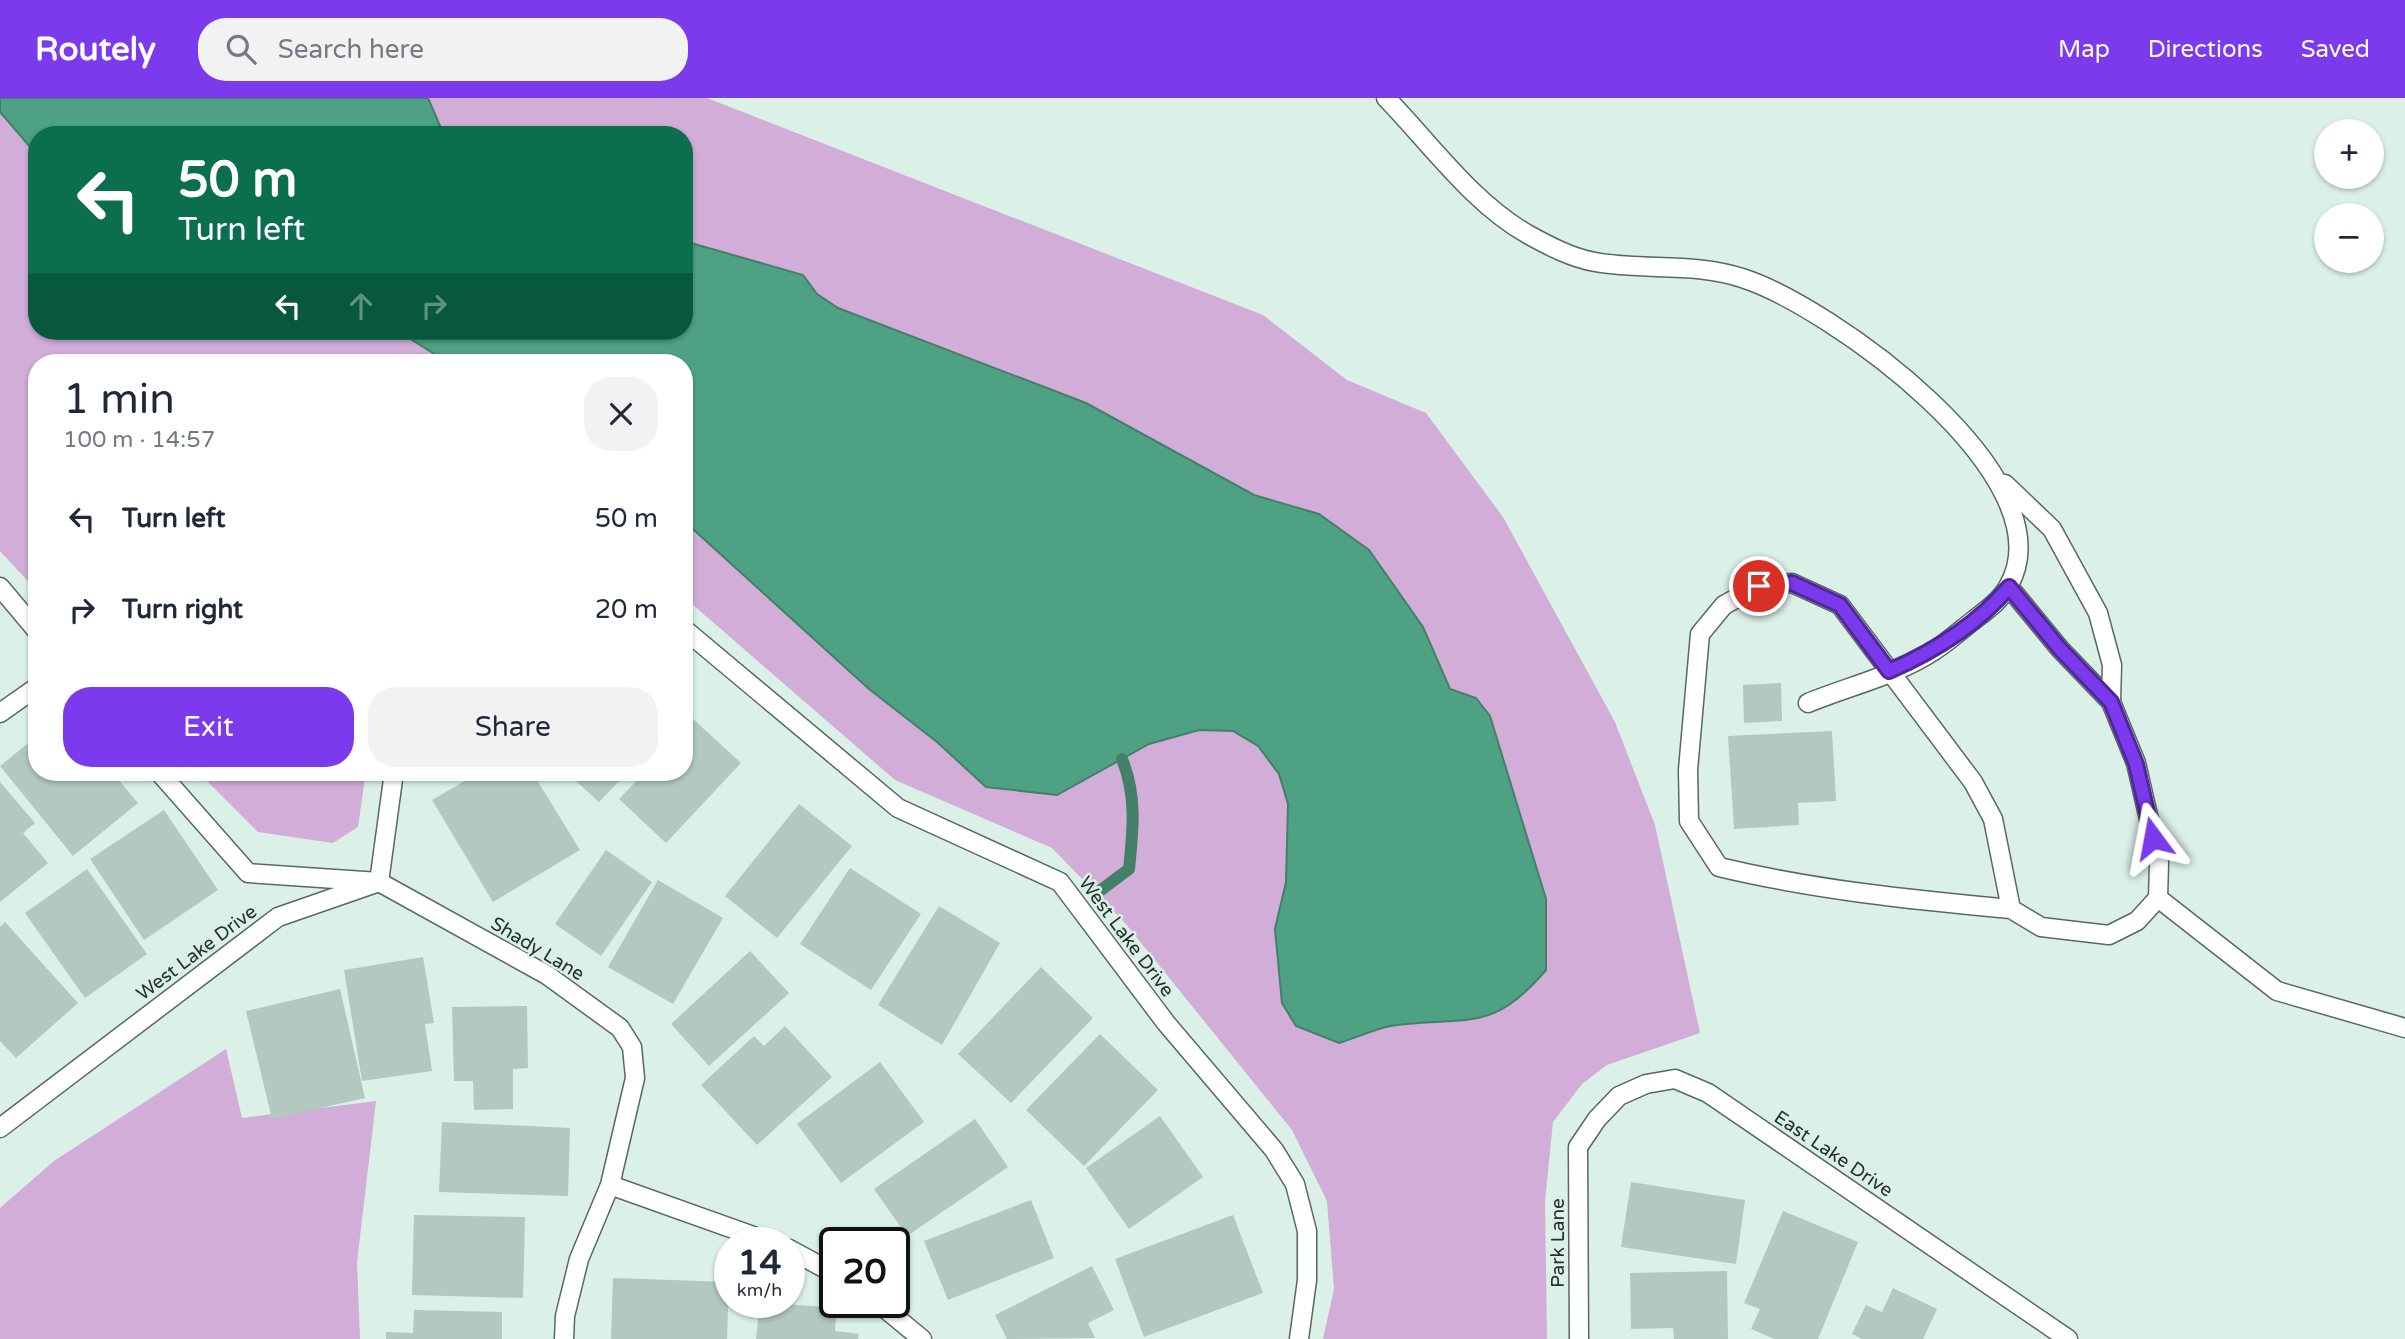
<!DOCTYPE html>
<meta charset="utf-8">
<style>
:root{--surface:#fff;--page:#f2f2f3;--text:#1f2937;--muted:#747a83;--accent:#7c3aed}
body{margin:0;font-family:"Varela Round",sans-serif;background:var(--page);color:var(--text);height:100vh;display:flex;flex-direction:column;font-size:26px;white-space:nowrap}
*{box-sizing:border-box;margin:0}
p{font-size:23px;color:var(--muted)}
.icon{flex:none;width:38px;height:38px;fill:none;stroke:currentColor;stroke-width:2;stroke-linecap:round;stroke-linejoin:round}
.map{position:relative;flex:1;overflow:hidden}
.side{position:absolute;left:28px;top:256px;width:665px;height:427px;display:flex;flex-direction:column;background:var(--surface);border-radius:28px;box-shadow:0 2px 5px #0004}
.side>*{flex:none}
.guide{position:absolute;left:28px;top:28px;width:665px;height:214px;border-radius:28px;box-shadow:0 2px 5px #0004;background:#0b6e4f;color:#fff;overflow:hidden}
.tools{position:absolute;left:2314px;top:21px;display:grid;gap:14px}
.tools a{display:grid;place-items:center;width:70px;height:70px;border-radius:50%;background:var(--surface);box-shadow:0 2px 5px #0004;font-size:35px}
.speed{position:absolute;left:714px;top:1129px;display:flex;gap:14px;font-size:35px;font-weight:700;text-align:center}
.speed>*{display:grid;place-content:center;width:91px;height:91px;border-radius:50%;background:var(--surface);box-shadow:0 2px 5px #0004;line-height:1}
.speed small{font-size:18px;font-weight:400}
.speed .limit{border:4px solid #111;border-radius:10px;background:#fff;color:#111}
.pin{position:absolute;display:grid;place-items:center;width:60px;height:60px;color:#fff;margin:-30px;border:4px solid #fff;border-radius:50%;box-shadow:0 2px 7px #0007}
.me{position:absolute;width:77px;margin:-38px;rotate:347deg;stroke-linejoin:round;filter:drop-shadow(0 0 5px #0008)}
.turn{display:flex;align-items:center;gap:24px;height:147px;padding:0 35px;font-size:32px}
.turn .icon{width:91px;height:91px;stroke-width:2.5}
.turn b{display:block;font-size:49px;line-height:60px}
.lanes{display:flex;align-items:center;height:66px;padding:0 35px;background:#0003;justify-content:center;gap:35px;direction:ltr}
.lanes .off{opacity:.35}
.round{display:grid;place-items:center;flex:none;width:74px;height:74px;border-radius:28px;background:var(--page)}
.overview{display:flex;align-items:center;justify-content:space-between;height:119px;padding:0 35px}
h1{font-size:42px;font-weight:600;line-height:52px}
.button{display:flex;gap:14px;margin-top:auto;padding:14px 35px}
.button a{flex:1;height:80px;border-radius:28px;background:var(--accent);color:#fff;font-size:28px;font-weight:600;line-height:80px;text-align:center}
.button a+a{background:var(--page);color:var(--text)}
ul{padding:0;list-style:none}
li{display:flex;align-items:center;gap:21px;height:91px;padding:0 35px}
li div{flex:1}
li b{display:block;font-size:26px}
li em{font-style:normal}
header{display:flex;align-items:center;gap:42px;box-sizing:border-box;height:98px;padding:0 35px;background:var(--accent);color:#fff}
header strong{font-size:33px}
nav{display:flex;gap:38px;margin-inline-start:auto;font-size:24px}
.search{width:490px;height:63px;background:var(--page);display:flex;align-items:center;gap:18px;box-sizing:border-box;padding:0 24px;border-radius:28px;color:var(--muted);font-size:26px}
.map>svg:first-child{display:block}
</style>
<header>
<strong>Routely</strong>
<div class="search"><svg class="icon" aria-label="search" viewBox="0 0 24 24"><circle cx="10" cy="10" r="6"/><path d="M15 15l6 6"/></svg>Search here</div>
<nav><a>Map</a><a>Directions</a><a>Saved</a></nav>
</header>
<div class="map">
<svg width="2405" height="1241" viewBox="0 0 2405 1241">
<rect width="100%" height="100%" fill="#dbf1e7"/>
<!-- green -->
<g fill="#d1add8" fill-rule="evenodd">
<path d="M0 0H707L1263 217 1347 282 1426 315 1503 419 1615 624 1655 727 1700 935 1607 967 1582 986 1553 1024 1545 1103 1547 1241H1323L1334 1191 1327 1103 1292 1032 1125 825 1052 750 895 682 684 499V264H37V493L0 453ZM37 37H684V233H37Z"/>
<path d="M198 674H366L358 729 333 745 258 734Z"/>
<path d="M226 951 242 1020 376 1003 357 1164 360 1241H0V1110L54 1063Z"/>
</g>
<!-- water -->
<g fill="#4ea283" stroke="#438069" stroke-width="2">
<path d="M0 0H428L444 37H37V57L0 14Z"/>
<path d="M684 143 803 177 817 196 838 210 1086 305 1254 397 1319 416 1369 452 1423 529 1450 591 1476 600 1490 618 1546 801V872C1490 938 1465 917 1391 928 1374 931 1356 940 1339 945L1296 928 1282 905 1275 831 1286 784 1288 706 1279 676 1258 648 1233 633 1199 632 1149 646 1057 697 986 689 937 644 869 591 684 423V264H447L398 233H684Z"/>
</g>
<g fill="none" stroke-linecap="round" stroke-linejoin="round">
<!-- stream -->
<path stroke="#438069" stroke-width="12" d="M1101 792 1129 771C1133 732 1137 698 1122 661"/>
</g>
<!-- building -->
<g fill="#b3c8be">
<path d="M1781 585 1782 623 1744 625 1743 587Z"/>
<path d="M693 621 741 665 666 745 619 701 645 674H684V631Z"/>
<path d="M1832 633 1836 703 1798 705 1799 727 1734 731 1728 638Z"/>
<path d="M37 638V674H112L138 705 73 758 0 668Z"/>
<path d="M480 674H500L505 682 518 674H532L580 752 493 804 432 702Z"/>
<path d="M566 674H628L599 704Z"/>
<path d="M0 684 35 725 23 735 48 765 0 804Z"/>
<path d="M799 706 852 748 777 840 725 798Z"/>
<path d="M164 712 218 792 144 842 90 761Z"/>
<path d="M606 752 652 784 601 858 555 826Z"/>
<path d="M850 770 921 816 871 892 800 846Z"/>
<path d="M87 771 147 856 85 900 25 815Z"/>
<path d="M658 782 723 820 673 906 608 869Z"/>
<path d="M939 808 1000 845 942 947 878 907Z"/>
<path d="M5 824 78 905 16 960 0 943V829Z"/>
<path d="M750 853 789 895 709 968 671 926Z"/>
<path d="M423 859 434 925 425 926 432 973 362 983 344 872Z"/>
<path d="M1041 869 1093 920 1011 1005 958 956Z"/>
<path d="M340 891 365 1000 272 1021 246 913Z"/>
<path d="M527 908 528 970 513 971V1011L474 1012 473 983H454L452 909Z"/>
<path d="M785 928 832 979 757 1047 701 987 754 938 764 948Z"/>
<path d="M1100 936 1158 992 1084 1068 1026 1012Z"/>
<path d="M880 964 924 1024 841 1085 797 1026Z"/>
<path d="M1160 1018 1203 1079 1129 1131 1086 1070Z"/>
<path d="M975 1021 1008 1069 907 1138 874 1091Z"/>
<path d="M442 1024 570 1030 568 1098 439 1094Z"/>
<path d="M1631 1084 1745 1102 1736 1166 1621 1149Z"/>
<path d="M1031 1102 1054 1160 948 1202 924 1143Z"/>
<path d="M1783 1113 1858 1144 1818 1241H1774L1751 1231 1760 1211 1744 1205Z"/>
<path d="M414 1117 525 1119 523 1200 412 1197Z"/>
<path d="M1233 1117 1263 1195 1144 1239 1115 1161Z"/>
<path d="M1092 1168 1114 1212 1088 1225 1095 1240 1007 1241 995 1217Z"/>
<path d="M1727 1173 1728 1241H1674L1673 1230 1631 1231 1630 1175Z"/>
<path d="M613 1180 729 1184 727 1241H611Z"/>
<path d="M1893 1190 1937 1211 1923 1241H1862L1852 1236 1866 1207 1882 1214Z"/>
<path d="M760 1204 837 1210 835 1233 859 1236 858 1241H756Z"/>
<path d="M414 1212 502 1214V1241H386V1234L413 1235Z"/>
</g>
<g fill="none" stroke-linecap="round" stroke-linejoin="round">
<!-- service casing -->
<g stroke="#576961" stroke-width="21">
<g id="service">
<path d="M1386 0C1430 45 1473 106 1529 137 1549 148 1572 160 1595 164 1644 173 1694 164 1742 180 1828 207 2069 379 2009 487 2001 502 1987 512 1974 522 1961 532 1949 543 1935 552 1898 577 1849 588 1808 605"/>
<path d="M2005 386 2052 431 2098 515 2112 567 2111 604"/>
<path d="M0 489 37 533"/>
<path d="M2009 489 2060 551 2111 604 2136 665 2159 765 2158 800 2137 823 2109 837 2041 829 2011 811 1993 721 1973 684 1840 507 1792 485 1759 488 1724 507 1700 536 1688 672 1689 723 1719 769C1815 792 1913 802 2011 811"/>
<path d="M684 531 898 710 1060 784 1166 925 1274 1052 1295 1086 1307 1133V1182L1299 1241"/>
<path d="M0 615 37 589"/>
<path d="M159 674 248 775 379 784 547 877 620 930 632 949 635 980 610 1087 579 1161 565 1218 564 1241"/>
<path d="M2158 800 2277 893 2405 930"/>
<path d="M0 1030 278 819 379 784 394 674"/>
<path d="M610 1087 770 1144"/>
<path d="M789 1151 835 1176"/>
<path d="M877 1204 922 1241"/>
<path d="M1579 1241 1578 1049 1597 1021 1619 998 1646 986 1675 981 1708 995 2068 1241"/>
</g>
</g>
<!-- service -->
<use href="#service" stroke="#fff" stroke-width="18"/>
</g>
<g fill="none" stroke-linecap="round" stroke-linejoin="round">
<!-- route casing -->
<g stroke="#51269a" stroke-width="18">
<path id="route" d="M1759 488 1792 485 1840 507 1889 573C1935 553 1977 527 2009 489L2060 551 2111 604 2136 666 2153 740"/>
</g>
<!-- route -->
<use href="#route" stroke="#7c3aed" stroke-width="12"/>
</g>
<g text-anchor="middle" stroke-width="5" stroke-linejoin="round" paint-order="stroke">
<!-- street labels -->
<g font-size="19" fill="#28302c" stroke="#dbf1e7">
<text transform="translate(1127 838) rotate(53)" y="7">West Lake Drive</text>
<text transform="translate(538 850) rotate(31)" y="7">Shady Lane</text>
<text transform="translate(196 854) rotate(-37)" y="7">West Lake Drive</text>
<text transform="translate(1834 1055) rotate(34)" y="7">East Lake Drive</text>
<text transform="translate(1557 1145) rotate(-90)" y="7">Park Lane</text>
</g>
</g>
</svg>
<div class="tools">
<a>+</a>
<a>−</a>
</div>
<div class="speed"><div>14<small>km/h</small></div><div class="limit">20</div></div>
<div class="pin" style="left:1759px;top:488px;background:#d93025"><svg class="icon" aria-label="arrive" viewBox="0 0 24 24"><path d="M6 21V4h12l-3 4 3 4H6"/></svg></div>
<svg class="me" style="left:2153px;top:740px" viewBox="-20 -20 40 40"><path d="M0-17L14 15 0 8-14 15z" fill="#7c3aed" stroke="#fff" stroke-width="4"/></svg>
<div class="guide">
<div class="turn"><svg class="icon" aria-label="left" viewBox="0 0 24 24"><path d="M17 20v-9H6M10 6l-5 5 5 5"/></svg><div><b>50 m</b>Turn left</div></div>
<div class="lanes"><svg class="icon" aria-label="left" viewBox="0 0 24 24"><path d="M17 20v-9H6M10 6l-5 5 5 5"/></svg><svg class="icon off" aria-label="ahead" viewBox="0 0 24 24"><path d="M12 20V5M6 11l6-6 6 6"/></svg><svg class="icon off" aria-label="right" viewBox="0 0 24 24"><path d="M7 20v-9h11M14 6l5 5-5 5"/></svg></div>
</div>
<section class="side">
<div class="overview"><div><h1>1 min</h1><p>100 m · 14:57</p></div><a class="round"><svg class="icon" aria-label="close" viewBox="0 0 24 24"><path d="M6 6l12 12M18 6L6 18"/></svg></a></div>
<ul>
<li><svg class="icon" aria-label="left" viewBox="0 0 24 24"><path d="M17 20v-9H6M10 6l-5 5 5 5"/></svg><div><b>Turn left</b></div><em>50 m</em></li>
<li><svg class="icon" aria-label="right" viewBox="0 0 24 24"><path d="M7 20v-9h11M14 6l5 5-5 5"/></svg><div><b>Turn right</b></div><em>20 m</em></li>
</ul>
<div class="button"><a>Exit</a><a>Share</a></div>
</section>
</div>
